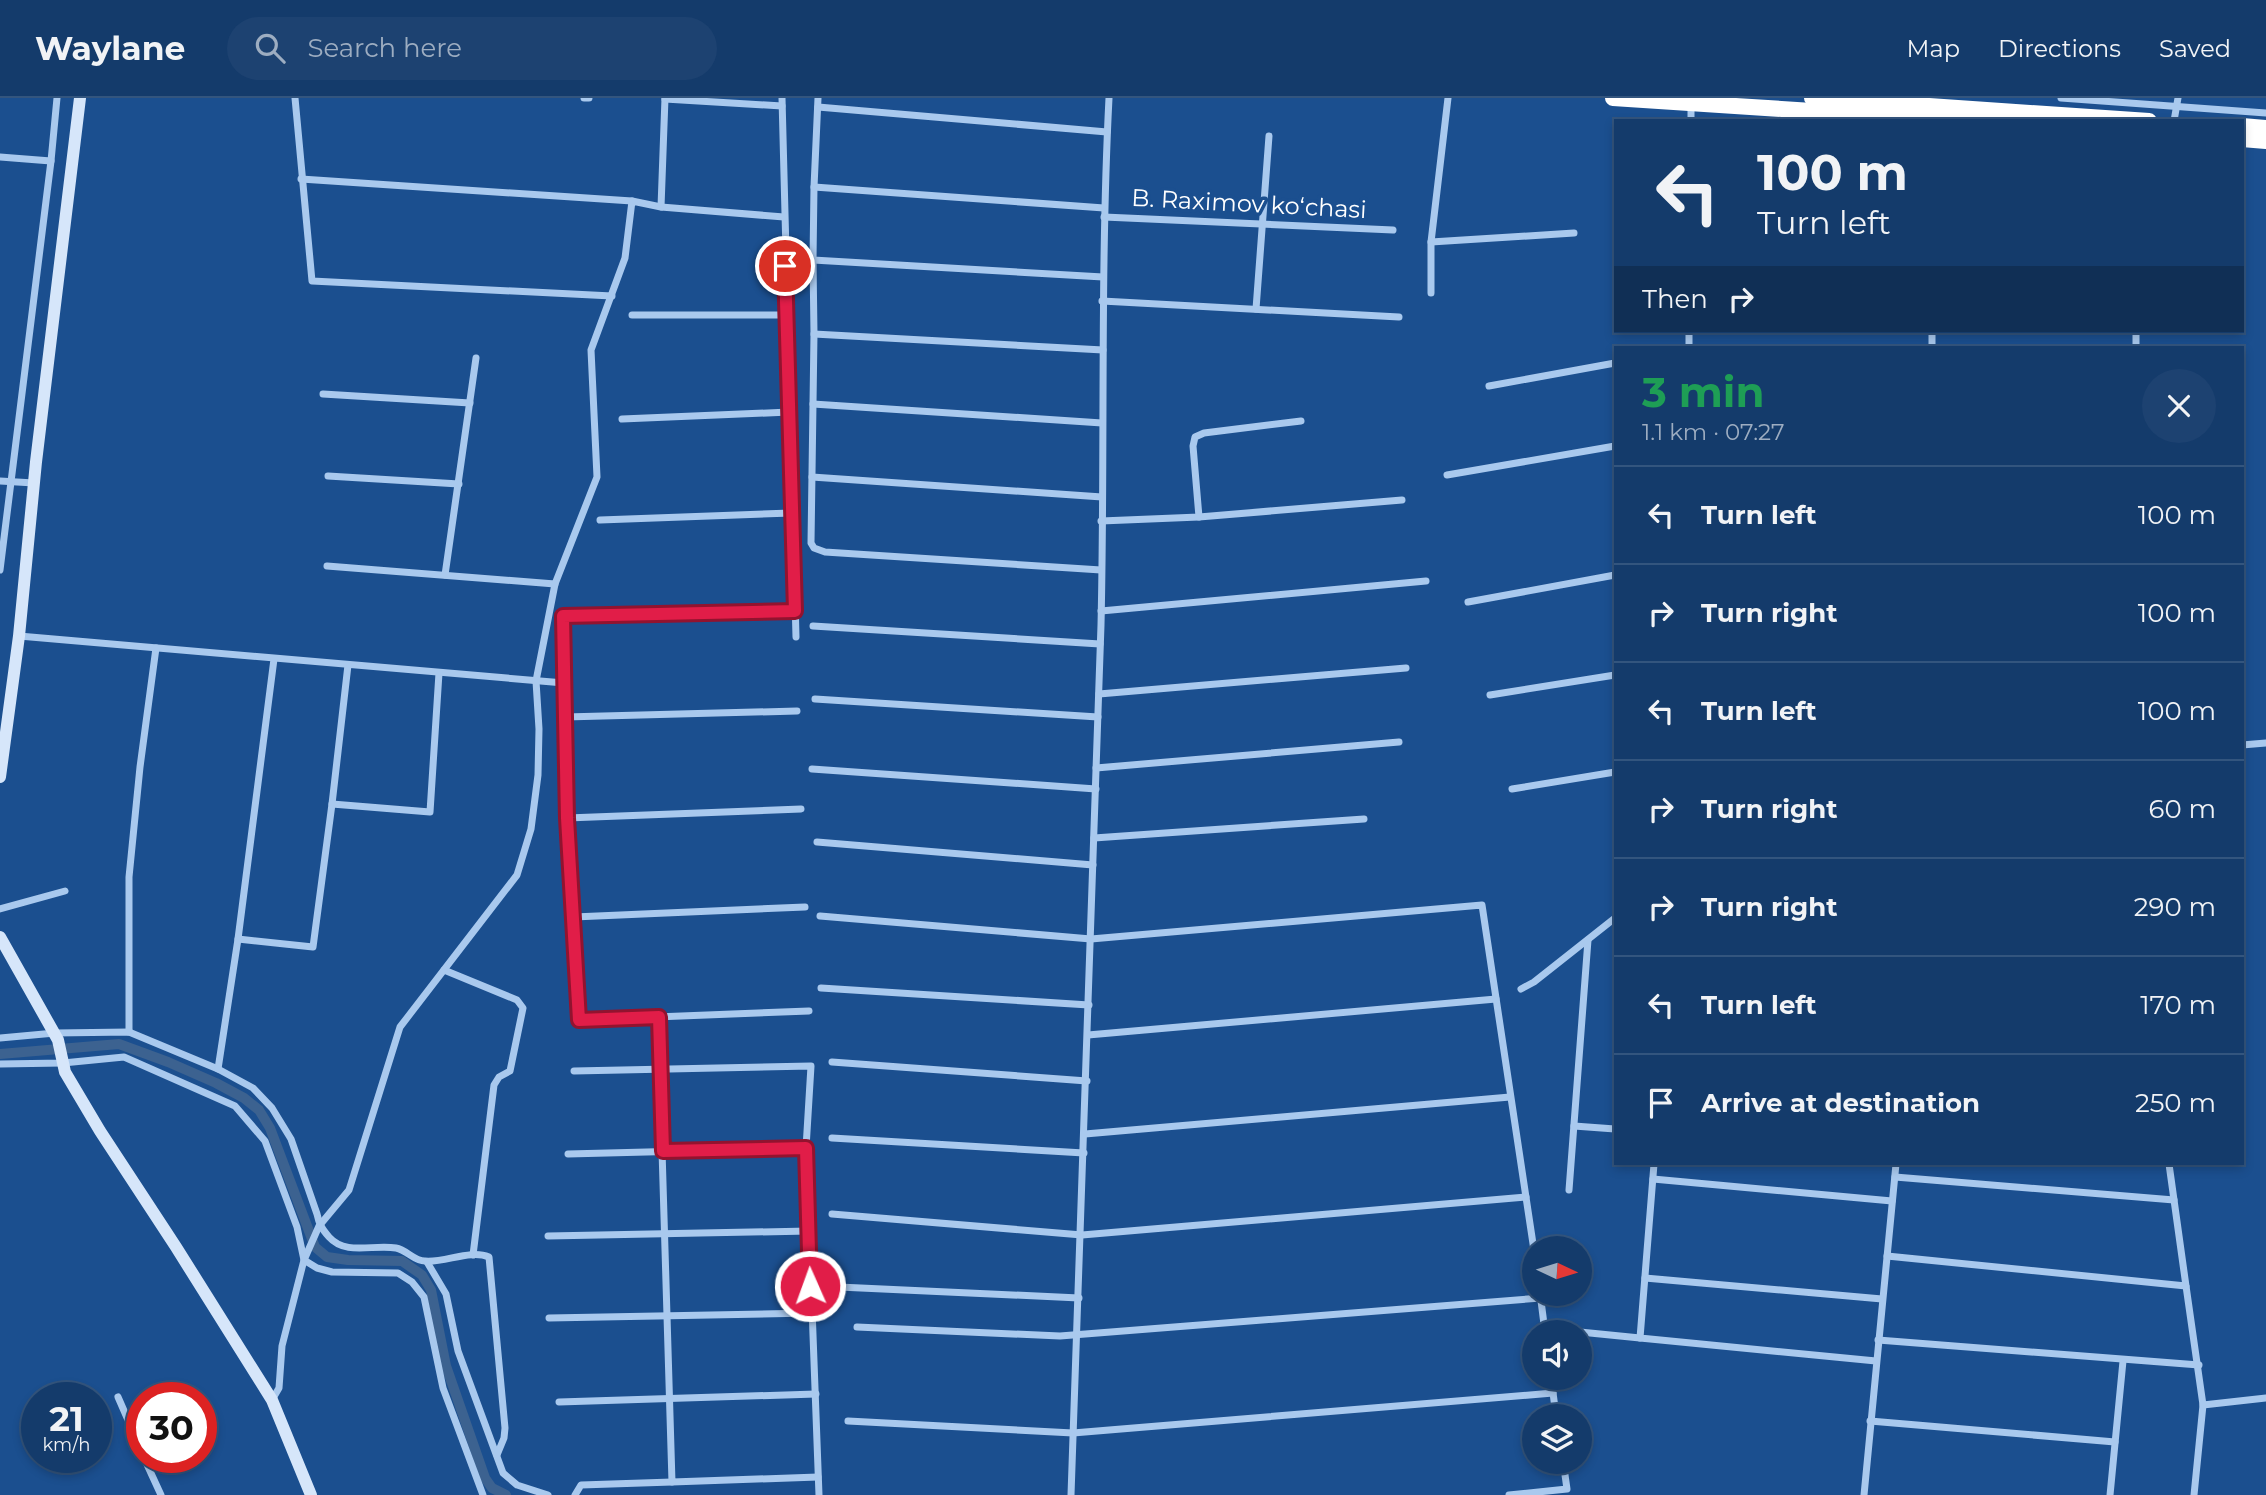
<!DOCTYPE html>
<meta charset="utf-8">
<style>
:root{--surface:#143b6b;--page:#1d4271;--text:#f1f3f6;--muted:#9dadc1;--line:#33557e}
body{margin:0;font-family:Montserrat,sans-serif;background:var(--page);color:var(--text);height:100vh;display:flex;flex-direction:column;font-size:26px;white-space:nowrap}
*{box-sizing:border-box;margin:0}
p{font-size:23px;color:var(--muted)}
.icon{flex:none;width:38px;height:38px;fill:none;stroke:currentColor;stroke-width:2;stroke-linecap:round;stroke-linejoin:round}
.map{position:relative;flex:1;overflow:hidden}
.drawer{position:absolute;left:1614px;top:248px;width:630px;height:819px;display:flex;flex-direction:column;background:var(--surface);border-radius:0px;box-shadow:0 4px 10px #0003,0 0 0 2px var(--line)}
.drawer>*{flex:none}
.hud{position:absolute;left:1614px;top:21px;width:630px;height:214px;border-radius:0px;box-shadow:0 4px 10px #0003,0 0 0 2px var(--line);background:#143b6b;color:var(--text);overflow:hidden}
.needle{width:46px;rotate:94deg}
.controls{position:absolute;left:1522px;top:1138px;display:grid;gap:14px}
.controls a{display:grid;place-items:center;width:70px;height:70px;border-radius:50%;background:var(--surface);box-shadow:0 4px 10px #0003,0 0 0 2px var(--line);font-size:35px}
.speed{position:absolute;left:21px;top:1284px;display:flex;gap:14px;font-size:35px;font-weight:700;text-align:center}
.speed>*{display:grid;place-content:center;width:91px;height:91px;border-radius:50%;background:var(--surface);box-shadow:0 4px 10px #0003,0 0 0 2px var(--line);line-height:1}
.speed small{font-size:18px;font-weight:400}
.speed .limit{border:10px solid #d22;background:#fff;color:#111}
.pin{position:absolute;display:grid;place-items:center;width:60px;height:60px;color:#fff;margin:-30px;border:4px solid #fff;border-radius:50%;box-shadow:0 2px 7px #0007}
.me{position:absolute;width:77px;margin:-38px;rotate:358deg;stroke-linejoin:round;filter:drop-shadow(0 0 5px #0008)}
.turn{display:flex;align-items:center;gap:24px;height:147px;padding:0 28px;font-size:32px}
.turn .icon{width:91px;height:91px;stroke-width:2.5}
.turn b{display:block;font-size:49px;line-height:60px}
.then{display:flex;align-items:center;height:66px;padding:0 28px;background:#0003;gap:14px;font-size:26px}
.round{display:grid;place-items:center;flex:none;width:74px;height:74px;border-radius:37px;background:var(--page)}
.headline{display:flex;align-items:center;justify-content:space-between;height:119px;padding:0 28px}
h1{font-size:42px;font-weight:700;line-height:52px;color:#1e9e55}
ul{padding:0;list-style:none}
li{display:flex;align-items:center;gap:21px;height:98px;padding:0 28px;border-top:2px solid var(--line)}
li div{flex:1}
li b{display:block;font-size:26px}
li em{font-style:normal}
header{display:flex;align-items:center;gap:42px;box-sizing:border-box;height:98px;padding:0 35px;background:var(--surface);border-bottom:2px solid var(--line)}
header strong{font-size:33px}
nav{display:flex;gap:38px;margin-inline-start:auto;font-size:24px}
.search{width:490px;height:63px;background:var(--page);display:flex;align-items:center;gap:18px;box-sizing:border-box;padding:0 24px;border-radius:38px;color:var(--muted);font-size:26px}
.map>svg:first-child{display:block}
</style>
<header>
<strong>Waylane</strong>
<div class="search"><svg class="icon" aria-label="search" viewBox="0 0 24 24"><circle cx="10" cy="10" r="6"/><path d="M15 15l6 6"/></svg>Search here</div>
<nav><a>Map</a><a>Directions</a><a>Saved</a></nav>
</header>
<div class="map">
<svg width="2266" height="1397" viewBox="0 0 2266 1397">
<rect width="100%" height="100%" fill="#1b4f8f"/>
<g fill="none" stroke-linecap="round" stroke-linejoin="round">
<!-- canal -->
<path stroke="#3c6290" stroke-width="10" d="M0 956 119 946 168 964 216 985 244 1000 259 1012 270 1030 315 1149 327 1159 348 1162 402 1163 422 1177 431 1192 446 1268 485 1380 492 1390 506 1397"/>
<!-- street -->
<g stroke="#a9c9ee" stroke-width="7">
<path d="M295 0 312 183 612 198"/>
<path d="M584 0H589"/>
<path d="M782 0 796 539"/>
<path d="M818 0 814 89 813 162 1103 179"/>
<path d="M2061 0 2266 15"/>
<path d="M665 1 782 8"/>
<path d="M818 9 1107 34"/>
<path d="M1691 23V6"/>
<path d="M2174 23 2178 0"/>
<path d="M0 59 51 63"/>
<path d="M301 81 632 103"/>
<path d="M814 89 1104 110"/>
<path d="M661 109 665 0"/>
<path d="M1104 119 1393 132"/>
<path d="M1431 144 1574 135"/>
<path d="M813 162 814 236 811 445 814 450 825 454 1101 472"/>
<path d="M1431 195V144L1448 0"/>
<path d="M1102 203 1399 219"/>
<path d="M1256 211 1269 38"/>
<path d="M632 217H787"/>
<path d="M1689 233V250"/>
<path d="M1932 233V250"/>
<path d="M2136 233V250"/>
<path d="M814 236 1103 252"/>
<path d="M1489 288 1615 265"/>
<path d="M323 296 470 305"/>
<path d="M813 306 1102 325"/>
<path d="M622 321 789 314"/>
<path d="M1447 377 1615 348"/>
<path d="M328 378 459 386"/>
<path d="M812 379 1102 399"/>
<path d="M0 383 34 385"/>
<path d="M1199 419 1193 348 1195 339 1204 335 1301 323"/>
<path d="M600 422 791 415"/>
<path d="M1101 423 1199 419 1402 402"/>
<path d="M327 468 555 486"/>
<path d="M0 472 51 63 57 0"/>
<path d="M445 477 476 260"/>
<path d="M1468 504 1615 477"/>
<path d="M795 513 563 518 565 619 797 613"/>
<path d="M1101 513 1426 483"/>
<path d="M813 528 1100 546"/>
<path d="M19 538 564 585"/>
<path d="M274 561 238 841 313 849 332 706 348 567"/>
<path d="M1099 596 1406 570"/>
<path d="M1490 597 1615 577"/>
<path d="M815 601 1098 619"/>
<path d="M565 619 567 720 579 922 809 913"/>
<path d="M2242 647 2266 645"/>
<path d="M1096 670 1399 644"/>
<path d="M812 671 1096 691"/>
<path d="M1512 691 1615 674"/>
<path d="M332 706 430 714 439 575"/>
<path d="M567 720 801 711"/>
<path d="M1094 740 1364 721"/>
<path d="M817 744 1093 767"/>
<path d="M0 811 65 793"/>
<path d="M820 818 1091 841 1482 807 1535 1159"/>
<path d="M574 819 805 809"/>
<path d="M444 872 517 902 523 910 510 973 499 979 494 987 473 1157"/>
<path d="M821 890 1089 907"/>
<path d="M1521 891 1534 884 1615 820"/>
<path d="M658 919 672 1384 818 1379"/>
<path d="M129 934V779L140 669 156 550"/>
<path d="M1088 937 1496 901"/>
<path d="M0 940 55 935 129 934 218 971 253 990 272 1010 291 1041 317 1116C319 1126 322 1131 329 1139 346 1158 373 1146 396 1150 407 1152 414 1163 425 1163 445 1165 470 1151 489 1159L505 1330 504 1340 497 1357"/>
<path d="M832 964 1087 983"/>
<path d="M0 966 63 965 124 959 235 1008 265 1043 297 1129 304 1162 317 1170 332 1174 398 1175 412 1184 424 1199 443 1290 483 1397"/>
<path d="M218 971 238 841"/>
<path d="M574 973 811 968 806 1050 819 1397"/>
<path d="M1574 1028 1615 1031"/>
<path d="M1085 1036 1510 999"/>
<path d="M832 1040 1084 1055"/>
<path d="M568 1056 806 1050"/>
<path d="M1654 1066 1640 1240 1876 1263"/>
<path d="M2169 1066 2186 1188"/>
<path d="M1895 1079 2174 1102"/>
<path d="M1653 1081 1892 1103"/>
<path d="M1569 1092 1588 842"/>
<path d="M832 1116 1082 1137 1526 1099"/>
<path d="M548 1138 809 1133"/>
<path d="M1887 1158 2186 1188 2203 1307 2194 1397"/>
<path d="M427 1164 446 1196 458 1253 503 1375 517 1387 548 1397"/>
<path d="M1645 1180 1882 1201"/>
<path d="M839 1189 1079 1200"/>
<path d="M1540 1195 1545 1234"/>
<path d="M549 1220 811 1215"/>
<path d="M857 1229 1060 1238 1541 1200"/>
<path d="M1580 1234 1640 1240"/>
<path d="M1878 1242 2199 1267"/>
<path d="M1551 1279 1556 1318"/>
<path d="M118 1299 142 1354"/>
<path d="M272 1302 279 1290 282 1248 304 1162 319 1128 349 1092 400 929 517 777 531 731 538 677 539 631 536 583 555 486 597 379 591 252 625 160 632 103 661 109 784 119"/>
<path d="M559 1304 816 1296"/>
<path d="M2203 1307 2266 1300"/>
<path d="M848 1323 1073 1335 1553 1295"/>
<path d="M1870 1323 2115 1344"/>
<path d="M144 1360 161 1397"/>
<path d="M575 1397 581 1387 672 1384"/>
<path d="M1071 1397C1083 1107 1093 817 1101 527 1105 351 1100 176 1109 0"/>
<path d="M1509 1397 1567 1391 1563 1363"/>
<path d="M1864 1397 1896 1066"/>
<path d="M2110 1397 2123 1263"/>
</g>
<!-- secondary -->
<g stroke="#d6e6fa" stroke-width="12">
<path d="M0 679 19 538 36 364 80 0"/>
<path d="M0 839 58 942 65 974 100 1033 176 1149 272 1302 311 1397"/>
</g>
<!-- highway -->
<g stroke="#fff" stroke-width="16">
<path d="M1613 0 1966 23"/>
<path d="M1812 0 2149 23"/>
<path d="M2242 28 2266 30"/>
<path d="M2242 41 2266 43"/>
</g>
</g>
<g fill="none" stroke-linecap="round" stroke-linejoin="round">
<!-- route casing -->
<g stroke="#92132f" stroke-width="18">
<path id="route" d="M785 168 795 513 563 518 567 720 579 922 659 919 663 1053 806 1050 810 1188"/>
</g>
<!-- route -->
<use href="#route" stroke="#e11d48" stroke-width="12"/>
</g>
<g text-anchor="middle" stroke-width="7" stroke-linejoin="round" paint-order="stroke">
<!-- street labels -->
<g font-size="24" fill="#fff" stroke="#1b4f8f">
<text transform="translate(1249 106) rotate(3)" y="8">B. Raximov koʻchasi</text>
</g>
</g>
</svg>
<div class="controls">
<a><svg class="needle" viewBox="-14 -14 28 28"><path d="M0-13l5 13h-10z" fill="#e53935"/><path d="M0 13l5-13h-10z" fill="#9dadc1"/></svg></a>
<a><svg class="icon" aria-label="sound" viewBox="0 0 24 24"><path d="M4 9h4l5-4v14l-5-4H4zM17 9q2 3 0 6"/></svg></a>
<a><svg class="icon" aria-label="layers" viewBox="0 0 24 24"><path d="M12 4l9 5-9 5-9-5zM3 14l9 5 9-5"/></svg></a>
</div>
<div class="speed"><div>21<small>km/h</small></div><div class="limit">30</div></div>
<div class="pin" style="left:785px;top:168px;background:#d93025"><svg class="icon" aria-label="arrive" viewBox="0 0 24 24"><path d="M6 21V4h12l-3 4 3 4H6"/></svg></div>
<svg class="me" style="left:810px;top:1188px" viewBox="-20 -20 40 40"><circle r="17" fill="#e11d48" stroke="#fff" stroke-width="3"/><path d="M0-11L8 9 0 5-8 9z" fill="#fff"/></svg>
<div class="hud">
<div class="turn"><svg class="icon" aria-label="left" viewBox="0 0 24 24"><path d="M17 20v-9H6M10 6l-5 5 5 5"/></svg><div><b>100 m</b>Turn left</div></div>
<div class="then">Then<svg class="icon" aria-label="right" viewBox="0 0 24 24"><path d="M7 20v-9h11M14 6l5 5-5 5"/></svg></div>
</div>
<section class="drawer">
<div class="headline"><div><h1>3 min</h1><p>1.1 km · 07:27</p></div><a class="round"><svg class="icon" aria-label="close" viewBox="0 0 24 24"><path d="M6 6l12 12M18 6L6 18"/></svg></a></div>
<ul>
<li><svg class="icon" aria-label="left" viewBox="0 0 24 24"><path d="M17 20v-9H6M10 6l-5 5 5 5"/></svg><div><b>Turn left</b></div><em>100 m</em></li>
<li><svg class="icon" aria-label="right" viewBox="0 0 24 24"><path d="M7 20v-9h11M14 6l5 5-5 5"/></svg><div><b>Turn right</b></div><em>100 m</em></li>
<li><svg class="icon" aria-label="left" viewBox="0 0 24 24"><path d="M17 20v-9H6M10 6l-5 5 5 5"/></svg><div><b>Turn left</b></div><em>100 m</em></li>
<li><svg class="icon" aria-label="right" viewBox="0 0 24 24"><path d="M7 20v-9h11M14 6l5 5-5 5"/></svg><div><b>Turn right</b></div><em>60 m</em></li>
<li><svg class="icon" aria-label="right" viewBox="0 0 24 24"><path d="M7 20v-9h11M14 6l5 5-5 5"/></svg><div><b>Turn right</b></div><em>290 m</em></li>
<li><svg class="icon" aria-label="left" viewBox="0 0 24 24"><path d="M17 20v-9H6M10 6l-5 5 5 5"/></svg><div><b>Turn left</b></div><em>170 m</em></li>
<li><svg class="icon" aria-label="arrive" viewBox="0 0 24 24"><path d="M6 21V4h12l-3 4 3 4H6"/></svg><div><b>Arrive at destination</b></div><em>250 m</em></li>
</ul>
</section>
</div>
